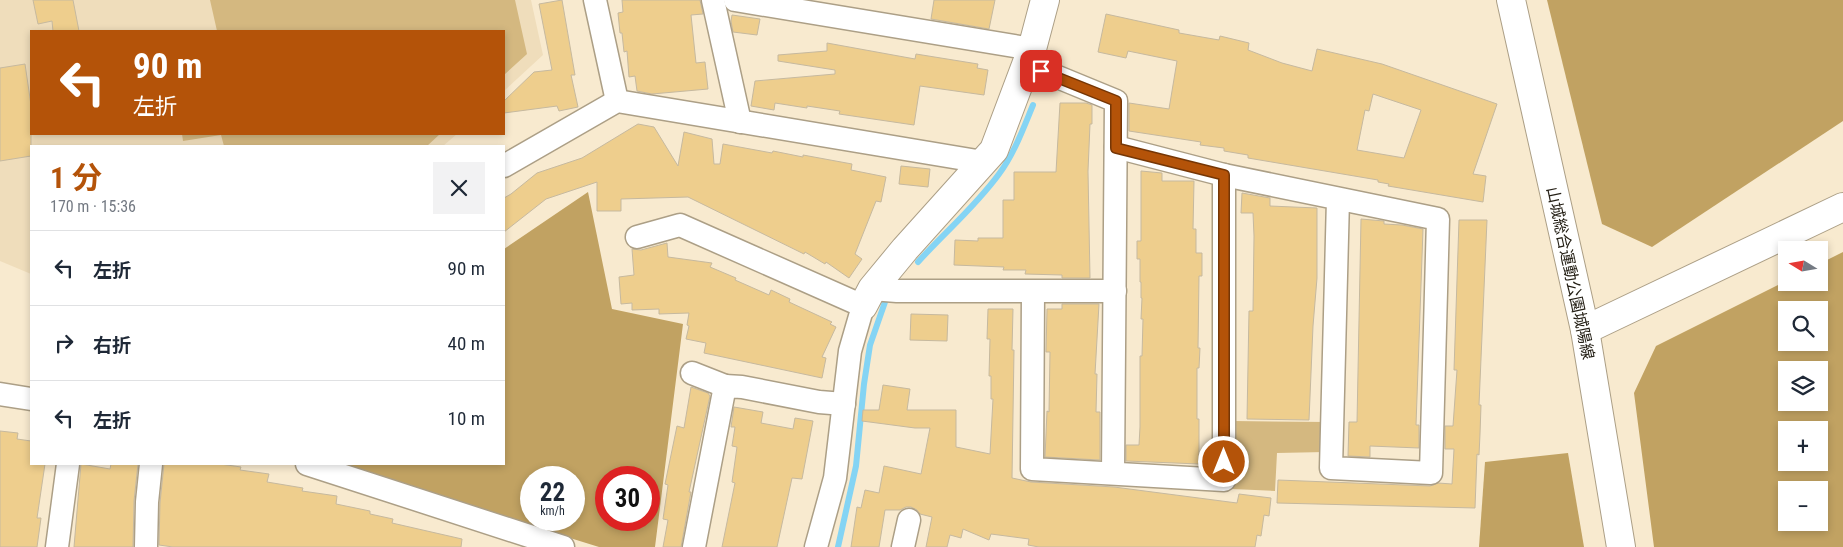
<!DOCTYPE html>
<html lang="ja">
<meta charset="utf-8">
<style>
:root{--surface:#fff;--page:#f2f2f3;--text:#1f2937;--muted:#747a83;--line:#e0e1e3;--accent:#b45309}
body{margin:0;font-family:"Roboto Condensed","Noto Sans JP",sans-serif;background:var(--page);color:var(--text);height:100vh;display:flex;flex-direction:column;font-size:19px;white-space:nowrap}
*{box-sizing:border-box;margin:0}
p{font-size:16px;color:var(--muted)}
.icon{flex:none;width:28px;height:28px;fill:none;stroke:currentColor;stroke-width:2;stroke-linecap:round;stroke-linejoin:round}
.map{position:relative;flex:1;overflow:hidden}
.sheet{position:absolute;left:30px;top:145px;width:475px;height:320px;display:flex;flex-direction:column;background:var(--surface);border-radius:0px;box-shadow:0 2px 8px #0003}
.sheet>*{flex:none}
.top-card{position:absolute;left:30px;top:30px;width:475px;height:105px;border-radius:0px;box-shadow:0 2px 8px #0003;background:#b45309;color:#fff;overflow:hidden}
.needle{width:32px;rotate:281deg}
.buttons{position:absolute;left:1778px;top:241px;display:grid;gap:10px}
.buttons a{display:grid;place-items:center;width:50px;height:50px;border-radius:0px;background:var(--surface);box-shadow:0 2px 8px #0003;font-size:25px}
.speed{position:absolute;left:520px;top:466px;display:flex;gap:10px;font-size:25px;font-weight:700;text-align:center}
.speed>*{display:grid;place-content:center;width:65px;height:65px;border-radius:50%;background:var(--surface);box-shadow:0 2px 8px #0003;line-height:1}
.speed small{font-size:12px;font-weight:400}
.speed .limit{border:8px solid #d22;background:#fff;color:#111}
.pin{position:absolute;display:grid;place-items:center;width:42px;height:42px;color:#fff;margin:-21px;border-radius:10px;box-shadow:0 2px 8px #0006}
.me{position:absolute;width:55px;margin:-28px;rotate:0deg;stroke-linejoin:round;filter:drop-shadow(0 0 4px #0008)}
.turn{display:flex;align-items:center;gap:18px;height:105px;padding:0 20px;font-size:22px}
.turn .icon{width:65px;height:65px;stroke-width:2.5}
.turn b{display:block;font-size:35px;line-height:42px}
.round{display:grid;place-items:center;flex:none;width:52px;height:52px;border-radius:0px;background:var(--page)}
.headline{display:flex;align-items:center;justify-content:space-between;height:85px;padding:0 20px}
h1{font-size:30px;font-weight:700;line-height:38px;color:var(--accent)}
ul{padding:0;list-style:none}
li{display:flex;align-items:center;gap:15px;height:75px;padding:0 20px;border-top:1px solid var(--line)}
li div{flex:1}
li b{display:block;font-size:19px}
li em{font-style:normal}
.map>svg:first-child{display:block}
</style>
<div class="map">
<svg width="1843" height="547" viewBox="0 0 1843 547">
<rect width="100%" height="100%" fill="#f8eacf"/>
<!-- built -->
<path fill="#efddbb" d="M0 0H531L543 55 504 91V31H31V134H457L443 146H31V274L0 261Z"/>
<!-- green -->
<g fill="#d4b880">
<path d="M210 0H515L527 54 504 75V31H217Z"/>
<path d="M182 134H440L427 146H224L221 135 183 141Z"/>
<path d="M1233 421 1326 422 1325 452 1277 453 1275 491 1232 489Z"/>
</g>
<!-- forest -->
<g fill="#c1a262" fill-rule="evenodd">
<path d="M1547 0H1843V121L1652 247 1602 224Z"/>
<path d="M588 192 612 309 683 324 655 547H599L331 464H504V249ZM531 478H574V520H531ZM606 478H649V520H606Z"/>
<path d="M1843 252V547H1654L1634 393 1656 346 1786 281V282H1819V264ZM1786 310H1819V342H1786ZM1786 370H1819V402H1786ZM1786 430H1819V462H1786ZM1786 490H1819V522H1786Z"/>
<path d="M1568 453 1584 547H1479L1485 462Z"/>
</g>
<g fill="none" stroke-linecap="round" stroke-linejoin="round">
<!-- stream -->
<g stroke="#84d4f4" stroke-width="6">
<path d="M918 262C945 232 975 207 999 174 1014 154 1023 129 1033 105"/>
<path d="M838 547 856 466 864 384 870 345 885 302"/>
</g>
</g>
<!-- building -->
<g fill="#eece8d" stroke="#c6b99f" fill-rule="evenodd">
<path d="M33 0H73L79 31H53L52 21 38 24Z"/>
<path d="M562 0 575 75H571L578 107 559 111 557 106 504 113V101L534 72 552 70 539 4Z"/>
<path d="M622 0H700L703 14 691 15 696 63 705 62 708 89 652 94 637 91 635 76 629 77 627 51 624 52 622 33H620L618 13 623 12Z"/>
<path d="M934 0H995L989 29 931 19Z"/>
<path d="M1106 14 1179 30V33L1219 40 1220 36 1249 43 1248 50 1282 63 1312 71 1317 49 1382 64 1497 104 1473 174 1486 176 1483 202 1388 186 1389 184 1378 182V180L1248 158V155L1224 151V148L1200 145 1201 142 1129 131V103L1169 109 1177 61 1128 51 1126 58 1098 52ZM1373 94 1421 110 1404 158 1357 150 1365 110 1369 111Z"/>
<path d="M732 15 760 19 757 35 733 32 731 21Z"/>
<path d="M827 43 915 59 916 54 978 64 977 68 988 70 984 95 920 86 914 125 839 114 840 111 807 106V108L775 103 774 110 751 106 755 81 835 74V70L778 61V55L827 51Z"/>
<path d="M25 64 31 105V156L0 161V68Z"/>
<path d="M1060 103H1086L1092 105V124H1090L1088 171 1090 278H1062V275L1025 274 1026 270H1003L1004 267 954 265 955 240 978 241V238H1003V200H1014V172H1056Z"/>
<path d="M638 124 654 127 678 166 684 132 712 139 714 164H720L723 144 772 153 773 151 803 157V155L852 164 851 170 886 177 881 202 876 201 855 254 862 259 849 278 826 262 825 264 805 252 804 254 688 197 621 199V211H597V182L546 199 504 232V198L511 194 537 173 582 158Z"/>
<path d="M901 166 930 169 928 187 899 184Z"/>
<path d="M1141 171 1162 173V181H1194L1193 229H1196V253H1202V276H1199L1198 348H1200L1199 368H1197V419H1199V464L1126 461V445H1139L1140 427V356H1142L1143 319H1141L1142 298H1141V282H1140V259H1137V241H1141Z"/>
<path d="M1242 193 1270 198V206L1317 208V278L1313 326 1309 420 1247 419 1249 311H1253L1254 236 1253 213H1241Z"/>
<path d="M1361 219 1384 221V224L1402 225 1423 229 1416 425H1419V448L1370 446V457L1348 456 1349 422H1357Z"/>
<path d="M1459 220H1487L1479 405H1481L1480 434 1479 455 1477 454 1475 508 1277 503 1278 480 1430 486 1438 483 1452 484 1454 449H1445V426H1453L1457 370H1454Z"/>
<path d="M667 243 668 257 712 263 710 267 736 278 735 280 769 295 771 290 790 299 789 302 832 322 830 324 836 327 822 357 826 358 822 378 704 353 706 343 686 339 689 326 687 325 689 313 659 314V309L632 310V303L621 304 619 277 634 275 632 249 641 250Z"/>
<path d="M1062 304H1099L1095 374H1097L1096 412H1100V460L1045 457 1047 411 1049 412 1050 352H1046L1047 309H1062Z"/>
<path d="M988 309H1013L1012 350H1014L1012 478 1031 482 1114 487 1237 503 1239 494 1271 498 1269 516 1264 515 1261 536 1257 535 1255 547H1039L1028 545 1029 539 991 534 989 540 963 529 961 538 950 535 947 547H926L932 517 920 514 917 510 911 507H906L900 510H885L879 547H851L857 507 861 508 865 490 879 493 884 466 921 474 930 428H915L862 421 863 410H879L883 385 910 389 907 410H956V447L990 454 993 399H991V376H989L990 339H987Z"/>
<path d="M911 314 948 315 947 341 910 340Z"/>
<path d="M691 387 708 393 710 396 689 492H691L681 547H663L668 520 663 519 668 485 665 484 677 426 684 428Z"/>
<path d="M734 407 763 412 761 423 793 429 795 418 813 421 802 479 792 478 777 547H722L735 483 732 482 737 447 732 446 735 427H731Z"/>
<path d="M0 431 18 433 17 439 31 441V464H45L37 518H41L37 547H0Z"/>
<path d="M81 464 110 469 111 464H138L134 501 133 547H74Z"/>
<path d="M164 464H220L241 467 240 470 269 474 267 482 303 488 302 491 337 496 336 504 370 511V514L393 519 392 523 462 539 461 547H173L159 545 160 503Z"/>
</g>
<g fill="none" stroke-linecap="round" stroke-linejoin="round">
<!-- minor casing -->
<g stroke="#ac9f86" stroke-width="25">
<g id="minor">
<path d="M595 0 617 101"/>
<path d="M713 0 740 122"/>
<path d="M735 0 1032 49"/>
<path d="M1026 64 1116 101 1113 473"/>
<path d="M1116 147 1224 175 1438 219 1431 473 1331 468 1338 199"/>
<path d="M504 166 617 101 983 162"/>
<path d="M637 237 680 225 863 306 850 351 835 478 816 547"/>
<path d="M872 289 897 291H1115"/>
<path d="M1033 292 1032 469 1224 480V175"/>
<path d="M692 373 725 386"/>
<path d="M0 394 31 399"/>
<path d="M307 464 563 547"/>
<path d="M57 547 68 464"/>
<path d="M146 547 147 502 151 464"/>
<path d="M694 547 725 386 742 387 819 402 844 404"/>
<path d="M903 547 909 520"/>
</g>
</g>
<!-- tertiary casing -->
<g stroke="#ac9f86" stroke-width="30">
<g id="tertiary">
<path d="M863 306 872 289 905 249 994 150 1032 49 1045 0"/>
<path d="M1585 330 1843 207"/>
</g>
</g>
<!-- secondary casing -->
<g stroke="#ac9f86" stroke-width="30">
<path id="secondary" d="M1511 0 1585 330 1621 547"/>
</g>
<!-- minor -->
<use href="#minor" stroke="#fff" stroke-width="22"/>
<!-- tertiary -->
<use href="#tertiary" stroke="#fff" stroke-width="28"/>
<!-- secondary -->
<use href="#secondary" stroke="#fff" stroke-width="28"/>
</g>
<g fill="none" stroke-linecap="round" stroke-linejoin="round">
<!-- route casing -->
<g stroke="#753606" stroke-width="12">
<path id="route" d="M1041 71 1116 101V148L1224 175V462"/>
</g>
<!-- route -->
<use href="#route" stroke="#b45309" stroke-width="9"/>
</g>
<g text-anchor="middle" stroke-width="5" stroke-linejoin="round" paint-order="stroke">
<!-- street labels -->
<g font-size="16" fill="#252016" stroke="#fff">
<text transform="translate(1571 273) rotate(78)" y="6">山城総合運動公園城陽線</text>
</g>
</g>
</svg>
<div class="buttons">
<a><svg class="needle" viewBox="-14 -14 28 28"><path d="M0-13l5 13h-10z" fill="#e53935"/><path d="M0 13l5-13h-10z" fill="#747a83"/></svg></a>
<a><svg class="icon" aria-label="search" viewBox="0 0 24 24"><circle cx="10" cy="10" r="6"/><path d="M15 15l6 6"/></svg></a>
<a><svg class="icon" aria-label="layers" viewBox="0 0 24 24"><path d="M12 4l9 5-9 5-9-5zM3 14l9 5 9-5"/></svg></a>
<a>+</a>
<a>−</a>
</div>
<div class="speed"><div>22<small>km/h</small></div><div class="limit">30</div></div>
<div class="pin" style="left:1041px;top:71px;background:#d93025"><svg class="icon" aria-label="arrive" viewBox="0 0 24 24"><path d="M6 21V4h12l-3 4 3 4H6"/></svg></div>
<svg class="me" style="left:1224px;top:462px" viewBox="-20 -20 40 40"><circle r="17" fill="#b45309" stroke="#fff" stroke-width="3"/><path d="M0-11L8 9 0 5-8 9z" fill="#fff"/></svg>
<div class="top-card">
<div class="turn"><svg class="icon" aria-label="left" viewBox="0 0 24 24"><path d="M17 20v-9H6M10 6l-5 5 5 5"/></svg><div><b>90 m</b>左折</div></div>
</div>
<section class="sheet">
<div class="headline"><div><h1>1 分</h1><p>170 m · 15:36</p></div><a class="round"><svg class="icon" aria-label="close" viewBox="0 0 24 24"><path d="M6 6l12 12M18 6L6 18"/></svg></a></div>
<ul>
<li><svg class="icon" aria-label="left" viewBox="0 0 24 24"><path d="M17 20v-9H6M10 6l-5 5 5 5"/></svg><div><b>左折</b></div><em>90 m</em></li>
<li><svg class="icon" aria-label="right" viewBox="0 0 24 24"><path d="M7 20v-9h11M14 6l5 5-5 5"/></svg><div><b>右折</b></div><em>40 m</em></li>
<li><svg class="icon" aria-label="left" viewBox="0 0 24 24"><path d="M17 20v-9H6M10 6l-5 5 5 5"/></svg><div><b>左折</b></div><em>10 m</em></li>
</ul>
</section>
</div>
